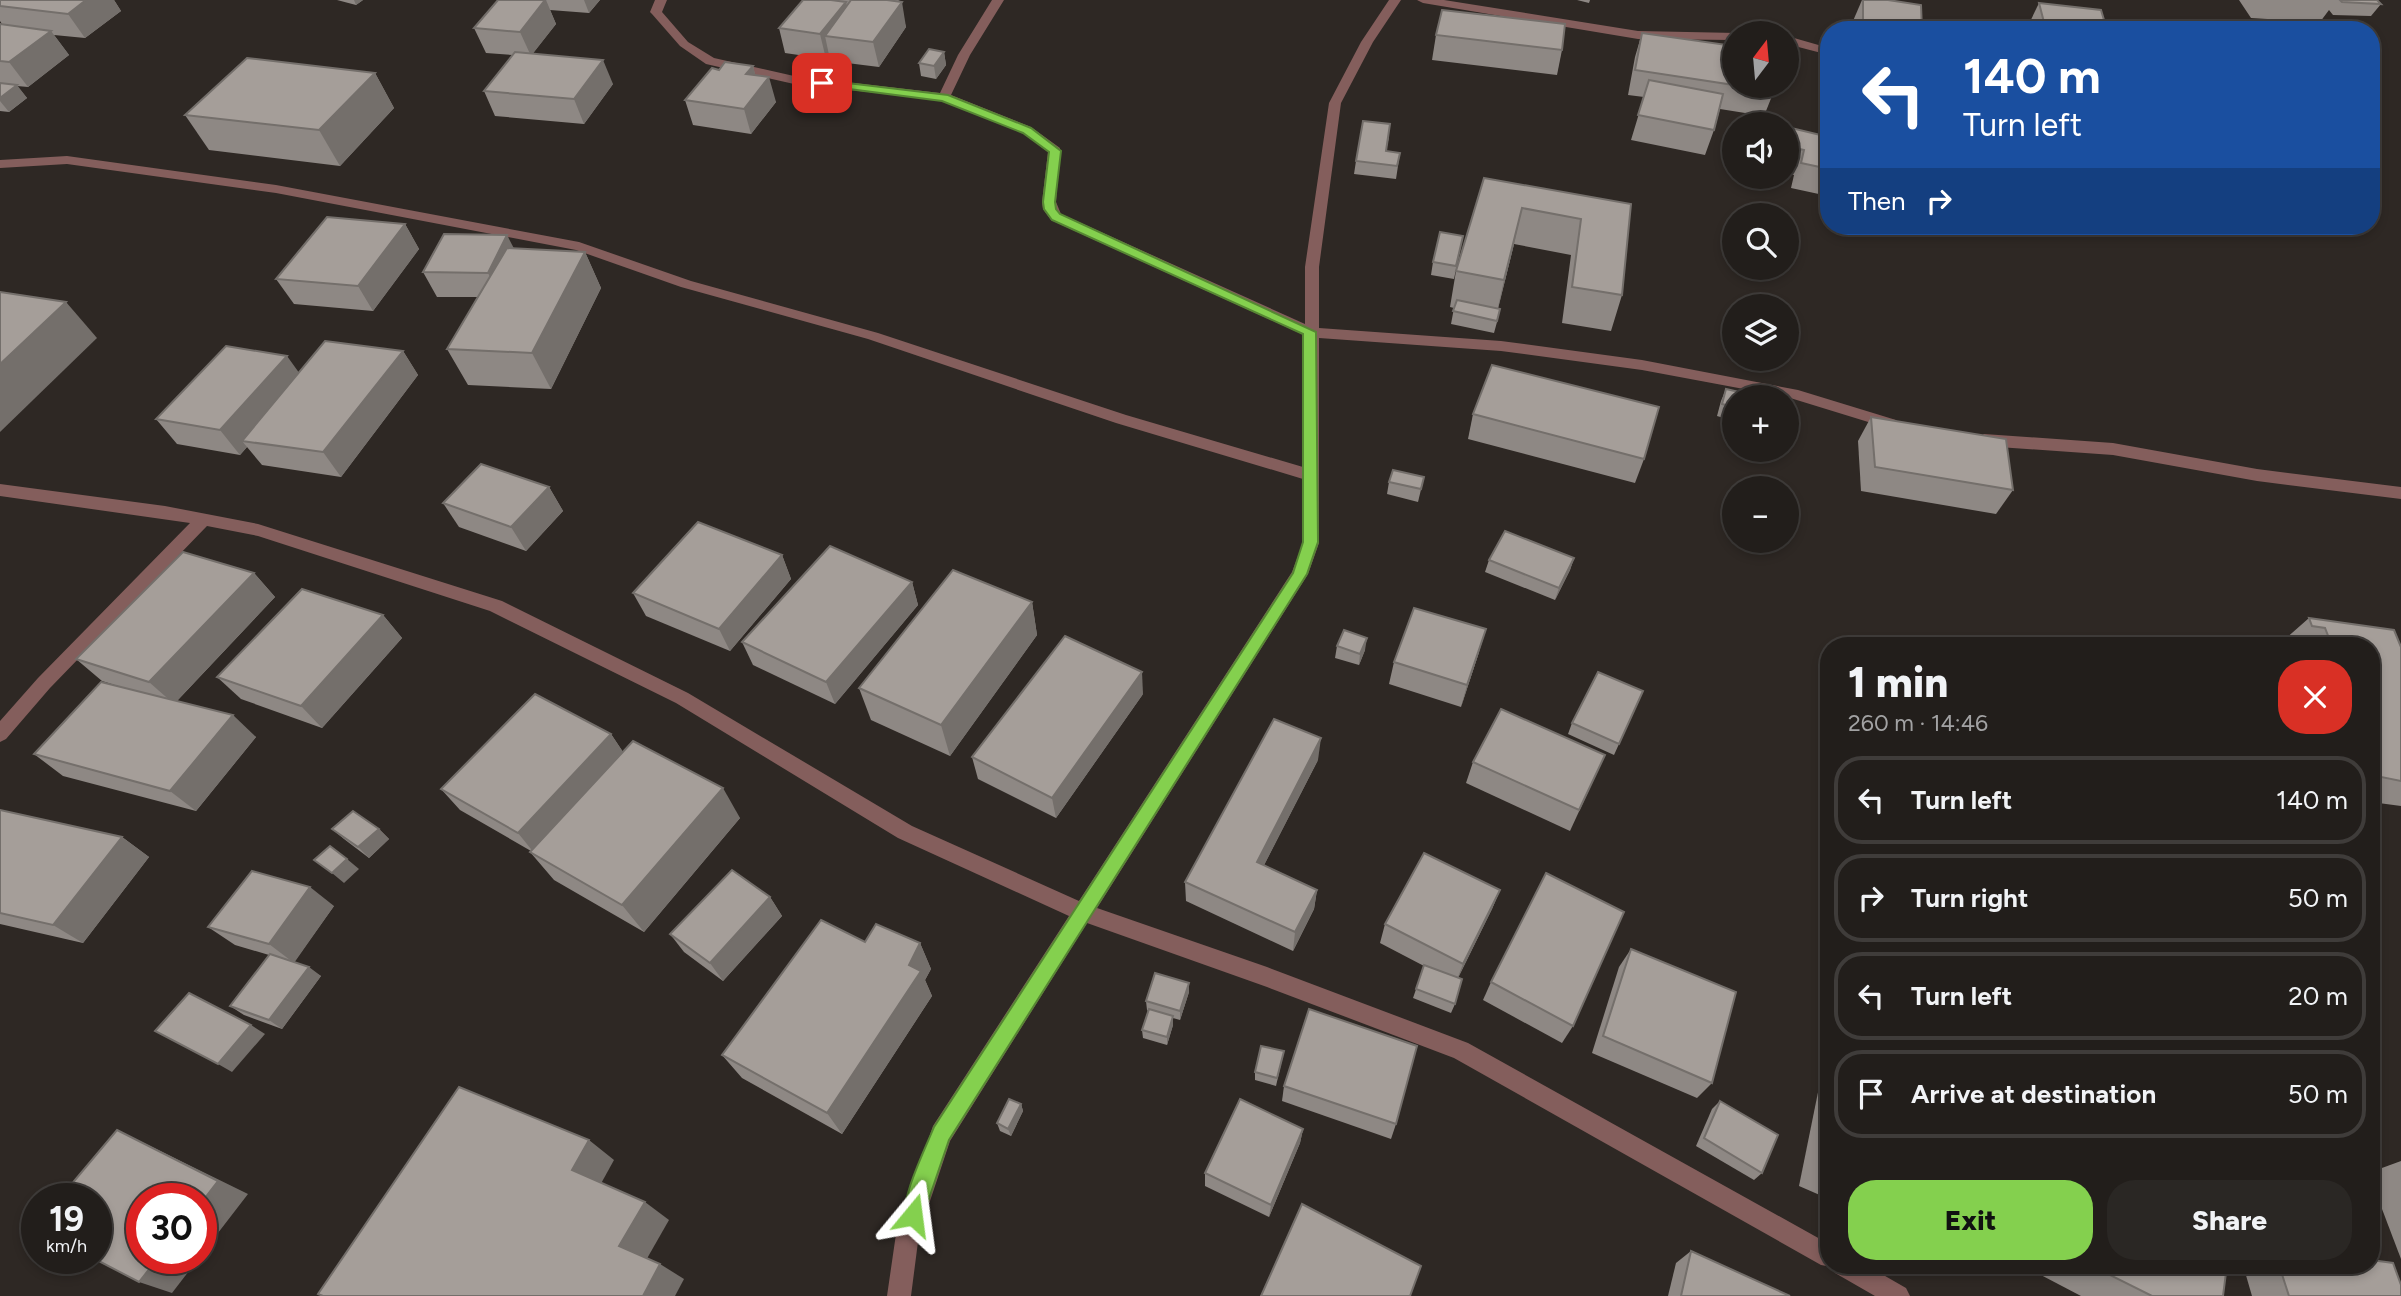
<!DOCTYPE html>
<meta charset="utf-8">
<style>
:root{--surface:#221e1b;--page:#2a2724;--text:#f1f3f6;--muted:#a2a2a3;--line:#3f3c3a;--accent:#84d04e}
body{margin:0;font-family:Figtree,sans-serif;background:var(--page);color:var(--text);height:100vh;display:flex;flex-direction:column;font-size:26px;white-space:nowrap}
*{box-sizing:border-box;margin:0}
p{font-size:23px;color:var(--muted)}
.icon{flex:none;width:38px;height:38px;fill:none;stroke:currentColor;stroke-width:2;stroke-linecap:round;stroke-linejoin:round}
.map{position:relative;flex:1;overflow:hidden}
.panel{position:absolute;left:1820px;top:637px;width:560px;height:637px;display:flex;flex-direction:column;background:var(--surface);border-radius:28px;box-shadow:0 4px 10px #0003,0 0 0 2px var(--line)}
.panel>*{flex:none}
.guide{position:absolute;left:1820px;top:21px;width:560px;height:214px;border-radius:28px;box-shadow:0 4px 10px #0003,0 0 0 2px var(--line);background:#1a4fa0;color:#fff;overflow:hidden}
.needle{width:46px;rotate:16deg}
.tools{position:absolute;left:1722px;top:21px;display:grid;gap:14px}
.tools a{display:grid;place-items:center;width:77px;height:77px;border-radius:50%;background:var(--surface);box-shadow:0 4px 10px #0003,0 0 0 2px var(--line);font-size:35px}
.speed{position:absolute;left:21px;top:1183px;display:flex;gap:14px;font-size:35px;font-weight:700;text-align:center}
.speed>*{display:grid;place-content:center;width:91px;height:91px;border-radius:50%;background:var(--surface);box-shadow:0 4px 10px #0003,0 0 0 2px var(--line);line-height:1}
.speed small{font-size:18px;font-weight:400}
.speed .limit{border:10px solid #d22;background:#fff;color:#111}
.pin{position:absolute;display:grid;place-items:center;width:60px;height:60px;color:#fff;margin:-30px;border-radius:14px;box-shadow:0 4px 10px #0006}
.me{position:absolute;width:77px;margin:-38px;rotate:16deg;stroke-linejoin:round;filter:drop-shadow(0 0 5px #0008)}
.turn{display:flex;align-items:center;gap:24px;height:147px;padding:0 28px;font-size:32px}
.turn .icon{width:91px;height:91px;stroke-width:2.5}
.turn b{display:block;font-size:49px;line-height:60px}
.then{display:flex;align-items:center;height:66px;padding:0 28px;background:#0003;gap:14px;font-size:26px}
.round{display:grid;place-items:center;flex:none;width:74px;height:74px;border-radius:28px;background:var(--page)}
.head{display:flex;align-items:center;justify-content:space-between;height:119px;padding:0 28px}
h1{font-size:42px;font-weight:800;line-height:52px}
.cta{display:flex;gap:14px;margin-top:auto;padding:14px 28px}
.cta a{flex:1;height:80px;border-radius:28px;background:var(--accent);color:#111;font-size:28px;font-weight:800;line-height:80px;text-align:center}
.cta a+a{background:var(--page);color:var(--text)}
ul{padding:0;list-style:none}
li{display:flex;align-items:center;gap:21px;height:88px;margin:0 14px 10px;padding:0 14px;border:4px solid var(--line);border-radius:28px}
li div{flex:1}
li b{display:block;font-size:26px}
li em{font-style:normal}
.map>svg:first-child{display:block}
</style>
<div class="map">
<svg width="2401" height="1296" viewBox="0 0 2401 1296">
<rect width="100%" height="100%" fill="#2e2824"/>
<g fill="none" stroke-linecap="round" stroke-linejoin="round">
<!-- minor -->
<g fill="#845e5c" fill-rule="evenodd">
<path d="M655 0H667L662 12 688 42 714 58 794 76 940 93 958 55 992 0H1004L970 55 951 95 1031 127 1060 148 1056 202 1061 214 1305 324V267L1329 103 1361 42 1389 0H1401L1373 42 1341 103 1319 267V328L1501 341 1642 360 1798 390 1896 420 1899 424 1891 429 1787 397 1642 370 1501 351 1319 338V543L1308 574 1097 908 1267 967 1468 1043 1829 1244V1265H1866L1906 1288 1910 1296H1875L1835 1273 1832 1267 1821 1265 1454 1058 1267 987 1087 923 950 1141 919 1234 911 1296H887L896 1234 933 1126 1069 916 898 838 676 703 490 611 258 536 207 526 50 688 6 739 0 742V721L38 678 190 523 0 496V484L165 506 258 524 502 601 688 693 912 826 1079 901 1292 572 1303 543V479L1116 423 868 339 681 287 576 250 276 193 67 164 0 168V160L67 156 276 185 579 242 691 281 878 333 1126 415 1303 467 1304 335 1051 220 1043 209 1042 202 1048 152 1023 133 942 100 794 84 706 64 680 46 652 14 650 12Z"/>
<path d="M1417 0H1444L1638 31 1737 33H1734V40L1638 39 1423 3Z"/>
<path d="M1787 36 1829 48V55L1787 44Z"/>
<path d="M1984 434 2113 443 2257 469 2401 487V499L2257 481 2113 455 1984 446 1976 440Z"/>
</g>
</g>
<!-- wall -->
<g fill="#8e8884">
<path d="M0 0H114L121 11 85 38 54 35 69 55 28 87 17 86 27 98 9 112 0 111V24H2L0 21Z"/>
<path d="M337 0H363L356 5Z"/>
<path d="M498 0H600L589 13 550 10 556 24 533 53 613 84 584 124 495 116 484 91 513 55 486 53 474 28Z"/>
<path d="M803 0H900L898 1 906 27 879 67 831 61 829 55 826 59 785 53 779 28Z"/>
<path d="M1577 0H1590L1589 3Z"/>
<path d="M1862 0H1888L1922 30H1853V21Z"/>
<path d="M2239 0H2377L2381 4 2371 16 2333 15 2329 10 2320 22 2251 18Z"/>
<path d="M2039 3 2107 30H2027V28Z"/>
<path d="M1642 33 1734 46V86H1774V91L1764 116 1720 109 1714 130 1705 155 1631 140 1644 97 1628 95 1635 57Z"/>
<path d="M1436 35 1562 50 1557 75 1432 60Z"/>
<path d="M944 52 946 65 936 79 921 76 919 63Z"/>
<path d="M753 66 755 75 776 102 751 134 693 125 685 100 719 70Z"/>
<path d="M375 73 394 108 340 166 209 150 185 115Z"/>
<path d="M1787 127 1829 137 1828 196 1791 188 1794 175 1787 173Z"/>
<path d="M1389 137 1386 151 1400 153 1396 179 1354 174 1356 161Z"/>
<path d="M1484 178 1631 204 1622 295 1611 331 1562 323 1571 255 1514 244 1498 309 1497 322 1494 333 1451 324 1454 308 1450 307 1456 271Z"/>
<path d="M405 224 419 249 373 311 294 304 276 279Z"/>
<path d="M1463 236 1454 279 1431 275 1433 262Z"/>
<path d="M514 249 585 252 601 288 551 389 468 385 447 349 478 297H437L423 272Z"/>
<path d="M403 351 418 375 341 477 262 465 247 447 240 455 177 444 156 419 299 372Z"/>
<path d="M1726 389 1734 397V421L1717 416 1721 401Z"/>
<path d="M1473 414 1644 459 1635 483 1468 439Z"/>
<path d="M1871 417 2013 490 1996 514 1861 491 1858 441Z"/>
<path d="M1424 477 1418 502 1387 494 1389 482Z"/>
<path d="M549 487 563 511 526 551 459 527 443 503Z"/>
<path d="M782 555 791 579 730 651 646 616 633 593Z"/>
<path d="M1574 558 1570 570 1555 600 1485 572 1489 560Z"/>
<path d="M254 573 275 597 177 701 256 737 196 811 63 776 34 754 121 687 102 681 76 659Z"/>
<path d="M912 582 918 605 835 704 753 665 742 642Z"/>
<path d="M1032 602 1037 635 950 756 871 720 859 688Z"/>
<path d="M383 615 402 638 322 728 241 699 217 677Z"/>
<path d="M2309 618 2401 647V806L2371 802V646H2285L2283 641Z"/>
<path d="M1337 646 1365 650 1359 665 1335 658Z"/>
<path d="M1479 652 1461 707 1389 684 1394 662Z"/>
<path d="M1643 691 1614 755 1568 734 1572 723Z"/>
<path d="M1143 694 1056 818 978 779 972 757Z"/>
<path d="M611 734 623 752 740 818 644 932 554 880 530 852 531 851 460 810 441 789Z"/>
<path d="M1605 755 1570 831 1466 783 1473 762Z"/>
<path d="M1318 760 1264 865 1317 890 1314 909 1293 951 1186 901 1185 882Z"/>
<path d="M0 810 122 837 149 857 83 943 0 924Z"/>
<path d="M332 829H379L389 839 369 858 344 839Z"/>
<path d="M1500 890 1492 909 1458 978 1455 1004 1451 1013 1413 998 1424 966 1380 943 1385 924Z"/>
<path d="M770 897 782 916 723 981 684 952 670 934Z"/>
<path d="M334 906 294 962 321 976 282 1029 244 1015 230 1006 269 955 235 945 208 927Z"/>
<path d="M865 942 920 943 931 969 925 980 932 996 842 1134 742 1078 722 1055Z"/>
<path d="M1631 949 1712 1083 1697 1098 1592 1053 1619 967Z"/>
<path d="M1491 982 1573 1026 1562 1043 1483 1000Z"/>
<path d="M1189 992 1180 1020 1173 1018V1025L1167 1045 1143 1038 1142 1030 1148 1011 1147 1010 1146 1001Z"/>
<path d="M1829 1038V1199L1799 1186Z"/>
<path d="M1284 1051 1276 1086 1255 1080V1072Z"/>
<path d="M1284 1086 1396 1124 1391 1139 1282 1101Z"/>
<path d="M1720 1101 1762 1173 1754 1180 1696 1146 1712 1109Z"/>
<path d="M1021 1104 1023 1111 1011 1136 1000 1131 997 1123Z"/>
<path d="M1303 1129 1300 1143 1269 1217 1205 1186V1173Z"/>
<path d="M2401 1161V1259L2371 1180V1172Z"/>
<path d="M1691 1251 1790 1296H1668L1676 1263Z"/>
<path d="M2040 1265H2227L2223 1296H2081L2039 1274Z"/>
<path d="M2243 1265H2371L2401 1296H2252Z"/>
</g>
<!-- shaded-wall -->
<g fill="#746f6b">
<path d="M86 0H114L121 11 85 38 68 14Z"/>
<path d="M354 0H363L356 5Z"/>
<path d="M545 0H546L556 24 531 56 520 32Z"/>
<path d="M584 0H600L589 13Z"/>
<path d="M846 2 852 27 825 36 829 55 826 59 820 34Z"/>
<path d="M902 2 906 27 879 67 873 42Z"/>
<path d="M51 31 69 55 28 87 9 62Z"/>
<path d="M944 52 946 65 936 79 934 66Z"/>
<path d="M603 60 613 84 584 124 574 99Z"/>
<path d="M753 66 759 89 769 77 776 102 751 134 744 109 746 74Z"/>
<path d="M375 73 394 108 340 166 319 130Z"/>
<path d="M17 85 27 98 9 112 0 101V98Z"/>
<path d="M1522 208 1514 244 1496 316 1504 280Z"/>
<path d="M405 224 419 249 373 311 358 286Z"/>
<path d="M507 235 520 260 501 298 488 273Z"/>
<path d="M585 252 601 288 551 389 532 353Z"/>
<path d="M66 302 97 338 0 432V364Z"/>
<path d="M403 351 418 375 341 477 323 452Z"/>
<path d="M287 356 305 381 242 441 247 447 240 455 220 430Z"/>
<path d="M549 487 563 511 526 551 511 527Z"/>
<path d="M782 555 791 579 730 651 719 629Z"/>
<path d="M1574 558 1570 570 1555 600 1559 588Z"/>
<path d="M254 573 275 597 174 704 149 682Z"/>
<path d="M912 582 918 605 835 704 826 682Z"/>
<path d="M1032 602 1037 635 950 756 941 725Z"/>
<path d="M383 615 402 638 322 728 301 706Z"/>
<path d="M1486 629 1479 652 1461 707 1467 685Z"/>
<path d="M1367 638 1365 650 1359 665 1360 654Z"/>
<path d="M1142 672 1143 694 1056 818 1052 798Z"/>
<path d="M233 715 256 737 196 811 170 791Z"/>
<path d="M611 734 625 755 535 854 518 833Z"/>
<path d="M1321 738 1318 760 1256 881 1257 862Z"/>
<path d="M723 788 740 818 644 932 622 905Z"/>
<path d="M379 829 389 839 369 858 358 847Z"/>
<path d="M122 837 149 857 83 943 53 925Z"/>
<path d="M347 859 359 869 344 883 332 873Z"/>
<path d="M310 887 334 906 294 963 269 944Z"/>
<path d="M1317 890 1314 909 1293 951 1295 932Z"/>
<path d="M1500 890 1492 909 1456 982 1463 964Z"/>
<path d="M770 897 782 916 723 981 710 963Z"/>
<path d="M920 943 931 969 925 980 932 996 842 1134 827 1113Z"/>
<path d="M309 967 321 976 282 1029 269 1020Z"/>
<path d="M1189 983V992L1180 1020V1011Z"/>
<path d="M1173 1016V1025L1167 1045V1037Z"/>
<path d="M251 1025 265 1034 232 1072 218 1064Z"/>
<path d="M1021 1104 1023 1111 1011 1136 1008 1129Z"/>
<path d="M1303 1129 1300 1143 1269 1217 1271 1205Z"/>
<path d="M117 1130 148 1145 248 1194 201 1255V1203Z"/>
<path d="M589 1140 614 1160 598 1189 572 1170Z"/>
<path d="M645 1202 669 1220 645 1262 619 1246Z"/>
<path d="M158 1258H199L172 1293 139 1282Z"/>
<path d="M660 1264 684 1279 675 1296H643Z"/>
</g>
<!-- building -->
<g fill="#a59e99" stroke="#746f6b" stroke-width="2">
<path d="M0 0H86L68 14 0 6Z"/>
<path d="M498 0H545L520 32 474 28Z"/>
<path d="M803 0H831L846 2 820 34 779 28Z"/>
<path d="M851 0H887L902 2 873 42 825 36Z"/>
<path d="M1863 0H1888L1921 5 1922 30H1880L1863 27Z"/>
<path d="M2340 0H2377L2381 4 2342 2Z"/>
<path d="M2039 3 2101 10 2107 30H2046Z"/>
<path d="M1442 10 1565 24 1562 50 1436 35Z"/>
<path d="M0 24 51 31 9 62 0 61Z"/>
<path d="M1642 33 1734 46V85L1635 70Z"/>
<path d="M929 49 944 52 934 66 919 63Z"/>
<path d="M515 52 603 60 574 99 484 91Z"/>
<path d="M247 58 375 73 319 130 185 115Z"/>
<path d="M725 62 753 66 746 74 769 77 744 109 685 100 712 68 719 70Z"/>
<path d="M1649 80 1723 94 1714 130 1638 115Z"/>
<path d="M0 83 17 85 0 98Z"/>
<path d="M1740 86H1774V91Z"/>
<path d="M1363 121 1390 124 1386 151 1400 153 1397 166 1356 161Z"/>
<path d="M1787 127 1829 137V169L1801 163 1804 150 1787 146Z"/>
<path d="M1484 178 1631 204 1622 295 1572 287 1581 219 1522 208 1504 280 1456 271Z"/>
<path d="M327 217 405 224 358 286 276 279Z"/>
<path d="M1440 232 1463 236 1456 266 1433 262Z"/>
<path d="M444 234 507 235 488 273 423 272Z"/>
<path d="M507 248 585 252 532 353 447 349Z"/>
<path d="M0 292 66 302 0 364Z"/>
<path d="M1457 300 1500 309 1497 321 1453 311Z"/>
<path d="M325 341 403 351 323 452 242 441Z"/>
<path d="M226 346 287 356 220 430 156 419Z"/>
<path d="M1492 365 1659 407 1644 459 1473 414Z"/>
<path d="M1726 389 1761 397H1734V407L1722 404Z"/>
<path d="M1871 417 2006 439 2013 490 1875 467Z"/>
<path d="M481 464 549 487 511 527 443 503Z"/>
<path d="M1393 470 1424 477 1421 489 1389 482Z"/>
<path d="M698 522 782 555 719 629 633 593Z"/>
<path d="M1505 531 1574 558 1559 588 1489 560Z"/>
<path d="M830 546 912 582 826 682 742 642Z"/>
<path d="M183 552 254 573 149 682 76 659Z"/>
<path d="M953 570 1032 602 941 725 859 688Z"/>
<path d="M302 589 383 615 301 706 217 677Z"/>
<path d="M1414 608 1486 629 1467 685 1394 662Z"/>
<path d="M2309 618 2394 630 2401 647V781L2381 777 2371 752V646H2332L2325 628 2312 626Z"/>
<path d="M1344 630 1367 638 1360 654 1337 646Z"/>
<path d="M1065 636 1142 672 1052 798 972 757Z"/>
<path d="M1598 672 1643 691 1619 744 1572 723Z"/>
<path d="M101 682 233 715 170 791 34 754Z"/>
<path d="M535 694 611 734 518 833 441 789Z"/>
<path d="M1501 709 1605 755 1579 810 1473 762Z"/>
<path d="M1274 719 1321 738 1257 862 1317 890 1295 932 1185 882Z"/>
<path d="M633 741 723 788 622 905 530 852Z"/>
<path d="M0 810 122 837 53 925 0 913Z"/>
<path d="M353 811 379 829 358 847 332 829Z"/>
<path d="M330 846 347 859 332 873 314 860Z"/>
<path d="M1424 853 1500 890 1463 964 1385 924Z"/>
<path d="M732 870 770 897 710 963 670 934Z"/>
<path d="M252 871 310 887 269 944 208 927Z"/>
<path d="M1546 873 1624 912 1573 1026 1491 982Z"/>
<path d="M821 920 865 942 876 924 920 943 909 965 921 971 827 1113 722 1055Z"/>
<path d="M1631 949 1736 992 1712 1083 1603 1036Z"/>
<path d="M270 954 309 967 269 1020 230 1006Z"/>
<path d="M1424 965 1462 979 1455 1004 1416 989Z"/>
<path d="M1155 973 1189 983 1180 1011 1146 1001Z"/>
<path d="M189 993 251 1025 218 1064 155 1031Z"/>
<path d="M1149 1009 1173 1016 1167 1037 1142 1030Z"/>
<path d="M1309 1009 1417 1046 1396 1124 1284 1086Z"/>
<path d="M1261 1046 1284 1051 1277 1078 1255 1072Z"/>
<path d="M459 1087 589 1140 572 1170 645 1202 619 1246 660 1264 643 1296H323L318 1294Z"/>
<path d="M1009 1099 1021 1104 1008 1129 997 1123Z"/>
<path d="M1240 1099 1303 1129 1271 1205 1205 1173Z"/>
<path d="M1720 1101 1778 1135 1762 1173 1704 1138Z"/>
<path d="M117 1130 218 1181 201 1203V1199H142V1258H158L139 1282 93 1258H96V1199H59Z"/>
<path d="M1829 1147V1168L1825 1167Z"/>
<path d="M1302 1204 1421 1266 1410 1296H1261Z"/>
<path d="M1691 1251 1790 1296H1681Z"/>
<path d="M2371 1260 2393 1263 2401 1285V1296H2289L2279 1265H2371Z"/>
<path d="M2090 1265H2227L2223 1296H2152Z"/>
</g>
<!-- route -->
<path fill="#84d04e" stroke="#568733" stroke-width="2" d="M822 80 948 95 1031 128 1061 151 1055 202 1056 209 1060 214 1316 332 1318 542 1307 574 949 1140 921 1222 913 1225 906 1222C898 1203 926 1147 934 1127L1293 573 1303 542V334L1052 220 1044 209 1043 202 1049 152 1023 133 942 101 818 85V81Z"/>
</svg>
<div class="tools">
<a><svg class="needle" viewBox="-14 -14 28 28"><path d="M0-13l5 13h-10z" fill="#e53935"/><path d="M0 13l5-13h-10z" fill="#a2a2a3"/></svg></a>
<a><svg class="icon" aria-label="sound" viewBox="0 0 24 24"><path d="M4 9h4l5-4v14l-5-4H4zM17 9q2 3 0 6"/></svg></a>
<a><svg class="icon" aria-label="search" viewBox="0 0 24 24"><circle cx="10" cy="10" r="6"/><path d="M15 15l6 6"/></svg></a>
<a><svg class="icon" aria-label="layers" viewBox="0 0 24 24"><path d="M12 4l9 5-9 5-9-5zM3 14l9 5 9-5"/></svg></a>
<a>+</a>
<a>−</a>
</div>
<div class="speed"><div>19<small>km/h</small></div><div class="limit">30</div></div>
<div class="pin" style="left:822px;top:83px;background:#d93025"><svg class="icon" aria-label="arrive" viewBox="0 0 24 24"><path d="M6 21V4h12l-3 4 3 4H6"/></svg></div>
<svg class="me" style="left:913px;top:1215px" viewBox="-20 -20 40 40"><path d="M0-17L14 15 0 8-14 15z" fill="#84d04e" stroke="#fff" stroke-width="4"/></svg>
<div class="guide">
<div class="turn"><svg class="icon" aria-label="left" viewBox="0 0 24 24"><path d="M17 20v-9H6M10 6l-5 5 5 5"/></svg><div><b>140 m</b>Turn left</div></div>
<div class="then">Then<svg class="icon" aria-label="right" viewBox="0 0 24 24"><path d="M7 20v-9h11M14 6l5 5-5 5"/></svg></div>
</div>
<section class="panel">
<div class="head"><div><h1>1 min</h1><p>260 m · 14:46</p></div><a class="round" style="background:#d93025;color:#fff"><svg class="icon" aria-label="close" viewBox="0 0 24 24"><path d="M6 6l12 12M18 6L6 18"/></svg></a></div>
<ul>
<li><svg class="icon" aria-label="left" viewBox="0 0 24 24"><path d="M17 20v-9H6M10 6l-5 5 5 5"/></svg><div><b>Turn left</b></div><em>140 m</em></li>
<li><svg class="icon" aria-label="right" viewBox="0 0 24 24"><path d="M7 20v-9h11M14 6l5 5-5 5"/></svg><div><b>Turn right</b></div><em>50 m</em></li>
<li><svg class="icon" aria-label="left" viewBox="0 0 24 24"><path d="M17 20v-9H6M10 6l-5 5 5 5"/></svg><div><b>Turn left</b></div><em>20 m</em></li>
<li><svg class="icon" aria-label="arrive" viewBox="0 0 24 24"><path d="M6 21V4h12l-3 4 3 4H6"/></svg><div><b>Arrive at destination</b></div><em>50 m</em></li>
</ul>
<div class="cta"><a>Exit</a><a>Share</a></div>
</section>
</div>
